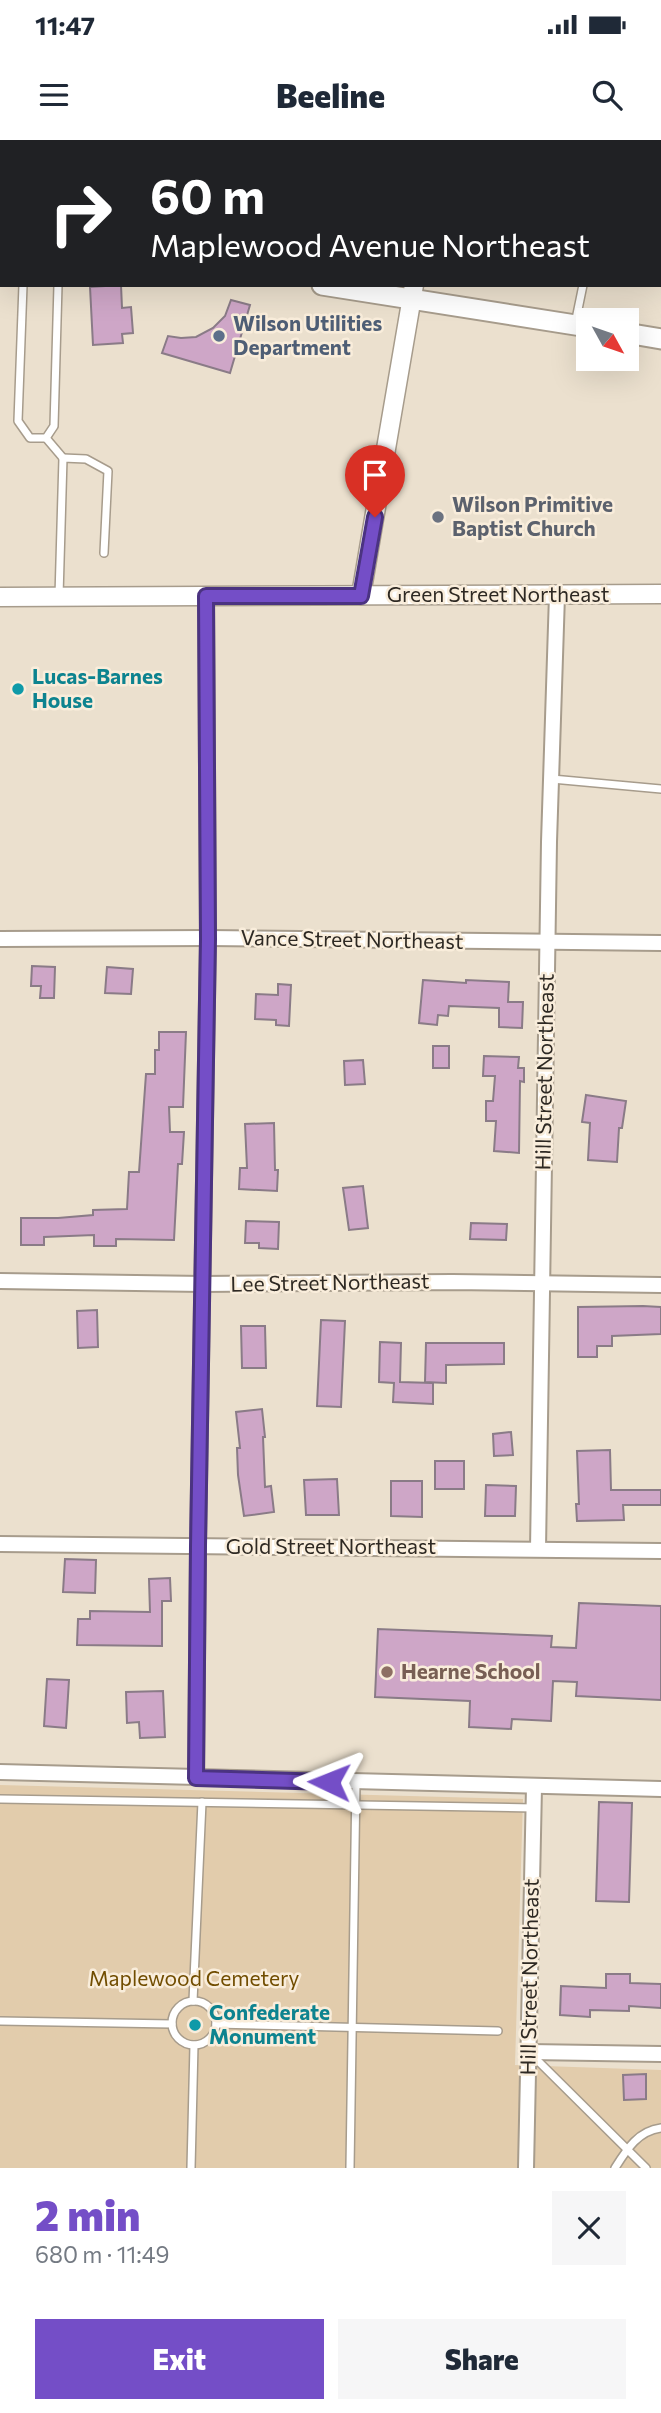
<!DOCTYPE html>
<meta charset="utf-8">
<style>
:root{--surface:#fff;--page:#f6f6f7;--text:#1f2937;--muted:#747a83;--accent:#744ec7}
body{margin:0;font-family:Commissioner,sans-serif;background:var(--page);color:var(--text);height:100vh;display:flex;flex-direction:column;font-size:26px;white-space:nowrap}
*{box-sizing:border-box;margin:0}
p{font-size:23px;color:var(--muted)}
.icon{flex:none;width:38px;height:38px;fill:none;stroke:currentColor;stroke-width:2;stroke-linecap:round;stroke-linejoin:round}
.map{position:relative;height:2028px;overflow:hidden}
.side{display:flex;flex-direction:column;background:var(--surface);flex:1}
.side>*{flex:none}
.banner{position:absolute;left:0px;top:0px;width:662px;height:147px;box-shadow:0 7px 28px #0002;background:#202124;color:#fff;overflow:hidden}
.needle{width:46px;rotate:130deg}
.controls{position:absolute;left:576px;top:168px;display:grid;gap:14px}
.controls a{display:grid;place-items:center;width:63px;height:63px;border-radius:0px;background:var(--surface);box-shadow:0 7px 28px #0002;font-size:35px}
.pin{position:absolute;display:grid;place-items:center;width:60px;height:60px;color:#fff;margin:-72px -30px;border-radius:50% 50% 50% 0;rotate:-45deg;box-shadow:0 0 7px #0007}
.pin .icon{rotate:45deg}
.me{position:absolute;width:77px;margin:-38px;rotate:272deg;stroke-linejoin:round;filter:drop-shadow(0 0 5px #0008)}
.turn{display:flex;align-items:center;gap:24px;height:147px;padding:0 35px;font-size:32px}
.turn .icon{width:91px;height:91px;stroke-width:2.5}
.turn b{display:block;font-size:49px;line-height:60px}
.round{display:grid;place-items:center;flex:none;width:74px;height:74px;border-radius:0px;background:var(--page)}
.summary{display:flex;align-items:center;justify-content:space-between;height:119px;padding:0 35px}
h1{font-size:42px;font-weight:800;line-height:52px;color:var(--accent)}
.primary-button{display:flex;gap:14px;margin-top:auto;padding:14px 35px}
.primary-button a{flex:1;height:80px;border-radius:0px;background:var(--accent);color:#fff;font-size:28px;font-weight:800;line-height:80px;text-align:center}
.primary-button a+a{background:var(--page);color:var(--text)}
.status{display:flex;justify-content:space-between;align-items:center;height:49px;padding:0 35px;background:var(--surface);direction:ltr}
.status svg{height:19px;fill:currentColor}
header{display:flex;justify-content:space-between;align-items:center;height:91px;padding:0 35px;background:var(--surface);font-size:32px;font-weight:800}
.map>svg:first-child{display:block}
</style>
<div class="status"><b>11:47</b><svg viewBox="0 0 49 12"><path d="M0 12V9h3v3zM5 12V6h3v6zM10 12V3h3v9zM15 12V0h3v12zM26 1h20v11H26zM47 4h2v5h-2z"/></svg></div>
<header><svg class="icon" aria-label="menu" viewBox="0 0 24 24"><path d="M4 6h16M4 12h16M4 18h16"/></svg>Beeline<svg class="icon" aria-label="search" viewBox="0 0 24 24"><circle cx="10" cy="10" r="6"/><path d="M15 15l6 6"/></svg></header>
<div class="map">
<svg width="661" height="2028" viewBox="0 0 661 2028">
<rect width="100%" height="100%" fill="#ebe0ce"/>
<!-- green -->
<path fill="#e2ccac" d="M0 1645 523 1659 515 1925 661 1930V2028H0Z"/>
<!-- building -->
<g fill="#cea6c7" stroke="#8a7b87" stroke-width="2">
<path d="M121 145 122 168 131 167 133 193 122 194 123 203 93 205 90 147Z"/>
<path d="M231 160 250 165 230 233 162 213 168 196 181 198 196 197 213 188 225 176Z"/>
<path d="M32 826 55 827 54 858H40L41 846H31Z"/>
<path d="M107 827 133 829 131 854 105 853Z"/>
<path d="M423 840 466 843V840L509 842 508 862H523L522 888 499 887V868L449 866 448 876 438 875 437 885 419 883Z"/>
<path d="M278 844 291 845 289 886 276 885V880L255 879 256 854 278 855Z"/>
<path d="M159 892H186L183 967H169L170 992H184L182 1024H178L174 1100 116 1099V1106H94V1095L44 1097V1105H21V1078H58L93 1075V1070L127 1069 129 1032H139L146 934H155V910H159Z"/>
<rect x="433" y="906" width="16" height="22"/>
<path d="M484 916 519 917 518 928H524V942L520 941 519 1013 494 1011 496 981H486V961H493L495 936H483Z"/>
<path d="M363 920 365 944 345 945 344 921Z"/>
<path d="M586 955 626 961 622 988H619L617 1022 588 1020 590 983 582 982Z"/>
<path d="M274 983 275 1030H278L277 1051 239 1049 240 1028H247L245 984Z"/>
<path d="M363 1046 368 1088 349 1090 343 1048Z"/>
<path d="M246 1081 279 1082 278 1109 259 1108V1103H245Z"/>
<path d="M471 1083 507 1084 506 1100 470 1099Z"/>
<path d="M643 1166 661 1167V1194L612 1196V1206H597V1217H578V1167Z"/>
<path d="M97 1170 98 1207 78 1208 77 1171Z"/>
<path d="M321 1180 345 1181 341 1267 317 1266Z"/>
<path d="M241 1186H265L266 1228H242Z"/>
<path d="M380 1202 401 1203 400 1242 433 1243V1264L393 1262 394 1243 379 1242Z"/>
<path d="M426 1203H504V1224L446 1225V1243L425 1242Z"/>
<path d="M262 1269 265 1297H263L265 1347 271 1346 274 1372 244 1376 238 1335 237 1308H240L236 1272Z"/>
<path d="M511 1292 513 1315 494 1316 493 1294Z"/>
<path d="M610 1310 611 1350H661V1365H623L624 1380 577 1381 576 1364H579L577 1311Z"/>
<rect x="435" y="1321" width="29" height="28"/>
<path d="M337 1339 339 1375H306L304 1340Z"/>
<path d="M391 1341H422V1377L391 1376Z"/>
<path d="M486 1345 516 1346 515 1376H485Z"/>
<path d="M65 1419 96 1420 95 1453 63 1452Z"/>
<path d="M170 1438 171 1461H162V1506L77 1505 78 1479H90V1471L150 1472 149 1439Z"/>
<path d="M579 1463 661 1466V1560L576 1556 577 1542 553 1541 551 1581 512 1579 511 1589 469 1587 470 1561 375 1557 378 1489 552 1496 551 1507 576 1508Z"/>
<path d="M47 1539 69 1540 66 1588 44 1586Z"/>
<path d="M163 1551 165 1597 140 1598 139 1582 127 1583 126 1552Z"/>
<path d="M599 1662 632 1663 629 1762 596 1761Z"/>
<path d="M606 1834H630V1843L661 1844V1868L629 1866V1871L590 1870V1877L560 1875 561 1846 606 1848Z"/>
<path d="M646 1934V1959L624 1960 623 1935Z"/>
</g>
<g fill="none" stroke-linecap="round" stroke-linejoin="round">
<!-- service casing -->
<g stroke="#a79c8c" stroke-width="10">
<g id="service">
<path d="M236 0V2"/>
<path d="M23 145 18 281 30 298H46L54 286 58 145"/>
<path d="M575 184 583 145"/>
<path d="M46 298 63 318"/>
<path d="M59 456 63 318 86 319 108 331 104 413"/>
<path d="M552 639 661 649"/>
<path d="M0 1659 534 1668"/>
<path d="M193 1861 202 1662"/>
<circle cx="194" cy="1883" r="22"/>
<path d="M0 1881 172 1884"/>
<path d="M216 1884 498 1891"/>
<path d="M530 1913 646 2028"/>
<path d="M191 2028 194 1905"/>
<path d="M350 2028 356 1642"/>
<path d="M615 2028C627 2009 638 1991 661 1988"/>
</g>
</g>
<!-- minor casing -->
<g stroke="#a79c8c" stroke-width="18">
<g id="minor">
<path d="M0 799 208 798 661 803"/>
<path d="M0 1141 203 1144 452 1142 661 1145"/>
<path d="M0 1404 661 1411"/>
<path d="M538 1409 549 702 557 455"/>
<path d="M0 1632 661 1649"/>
<path d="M196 1638 198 1406 208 798 206 456"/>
<path d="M529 1912 661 1914"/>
<path d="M526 2028 534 1647"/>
</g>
</g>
<!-- tertiary casing -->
<g stroke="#a79c8c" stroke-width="21">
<g id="tertiary">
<path d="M437 2 438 0"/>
<path d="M361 455 414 145"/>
<path d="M0 457 661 454"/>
</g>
</g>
<!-- secondary casing -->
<g stroke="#a79c8c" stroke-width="23">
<g id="secondary">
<path d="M0 118H2"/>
<path d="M322 145 588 187"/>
<path d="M626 193 661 199"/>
</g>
</g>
<!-- service -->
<use href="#service" stroke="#fff" stroke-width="7"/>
<!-- minor -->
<use href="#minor" stroke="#fff" stroke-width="14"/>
<!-- tertiary -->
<use href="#tertiary" stroke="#fff" stroke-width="18"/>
<!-- secondary -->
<use href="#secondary" stroke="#fff" stroke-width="19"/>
</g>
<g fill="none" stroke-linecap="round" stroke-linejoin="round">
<!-- route casing -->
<g stroke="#4b3381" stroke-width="18">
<path id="route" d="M329 1642 196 1638 198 1406 208 799 206 456H361L375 377"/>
</g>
<!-- route -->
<use href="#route" stroke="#744ec7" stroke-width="12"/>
</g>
<!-- markers -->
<circle fill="#5c6f8a" stroke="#f9eddb" stroke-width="2.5" cx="219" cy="196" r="7"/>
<circle fill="#6b7280" stroke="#f9eddb" stroke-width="2.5" cx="438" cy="377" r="7"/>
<g fill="#0f9aa8" stroke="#f9eddb" stroke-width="2.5">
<circle cx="18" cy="549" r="7"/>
<circle cx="195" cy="1885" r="7"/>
</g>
<circle fill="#8d6e63" stroke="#f9eddb" stroke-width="2.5" cx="387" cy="1532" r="7"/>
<g text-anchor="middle" stroke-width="5" stroke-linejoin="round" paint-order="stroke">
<!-- service labels -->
<g font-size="21" font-weight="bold" fill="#4e5e75" stroke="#f9eddb" text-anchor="start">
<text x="233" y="191">Wilson Utilities<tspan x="233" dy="24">Department</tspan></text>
</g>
<!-- worship labels -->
<g font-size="21" font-weight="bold" fill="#5b616d" stroke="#f9eddb" text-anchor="start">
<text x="452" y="372">Wilson Primitive<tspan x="452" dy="24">Baptist Church</tspan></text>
</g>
<!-- street labels -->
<g font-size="21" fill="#2e2923" stroke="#f9eddb">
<text x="498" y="462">Green Street Northeast</text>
<text transform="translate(352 800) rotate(1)" y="7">Vance Street Northeast</text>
<text transform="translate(545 932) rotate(-89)" y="7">Hill Street Northeast</text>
<text transform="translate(330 1143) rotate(-1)" y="7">Lee Street Northeast</text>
<text x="331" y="1414">Gold Street Northeast</text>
<text transform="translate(530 1837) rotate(-89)" y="7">Hill Street Northeast</text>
</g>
<!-- culture labels -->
<g font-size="21" font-weight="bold" fill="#0d838f" stroke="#f9eddb" text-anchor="start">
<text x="32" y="544">Lucas-Barnes<tspan x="32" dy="24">House</tspan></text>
<text x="209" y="1880">Confederate<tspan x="209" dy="24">Monument</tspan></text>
</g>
<!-- education labels -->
<g font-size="21" font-weight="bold" fill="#785e54" stroke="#f9eddb" text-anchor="start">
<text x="401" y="1539">Hearne School</text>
</g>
<!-- park labels -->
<g font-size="21" fill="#714d00" stroke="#f9eddb">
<text x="194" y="1846">Maplewood Cemetery</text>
</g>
</g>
</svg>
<div class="controls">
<a><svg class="needle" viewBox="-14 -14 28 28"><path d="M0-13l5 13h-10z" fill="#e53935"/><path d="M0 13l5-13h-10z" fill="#747a83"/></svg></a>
</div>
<div class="pin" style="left:375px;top:377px;background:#d93025"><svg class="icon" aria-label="arrive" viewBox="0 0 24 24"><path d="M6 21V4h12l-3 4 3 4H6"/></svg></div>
<svg class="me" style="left:329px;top:1642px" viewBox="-20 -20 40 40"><path d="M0-17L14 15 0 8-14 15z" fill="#744ec7" stroke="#fff" stroke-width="4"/></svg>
<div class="banner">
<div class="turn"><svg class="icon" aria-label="right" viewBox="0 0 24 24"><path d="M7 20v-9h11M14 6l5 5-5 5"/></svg><div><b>60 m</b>Maplewood Avenue Northeast</div></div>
</div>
</div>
<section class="side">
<div class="summary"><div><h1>2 min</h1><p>680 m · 11:49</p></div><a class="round"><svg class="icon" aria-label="close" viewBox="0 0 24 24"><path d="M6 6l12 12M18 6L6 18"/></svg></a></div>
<div class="primary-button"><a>Exit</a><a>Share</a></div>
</section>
